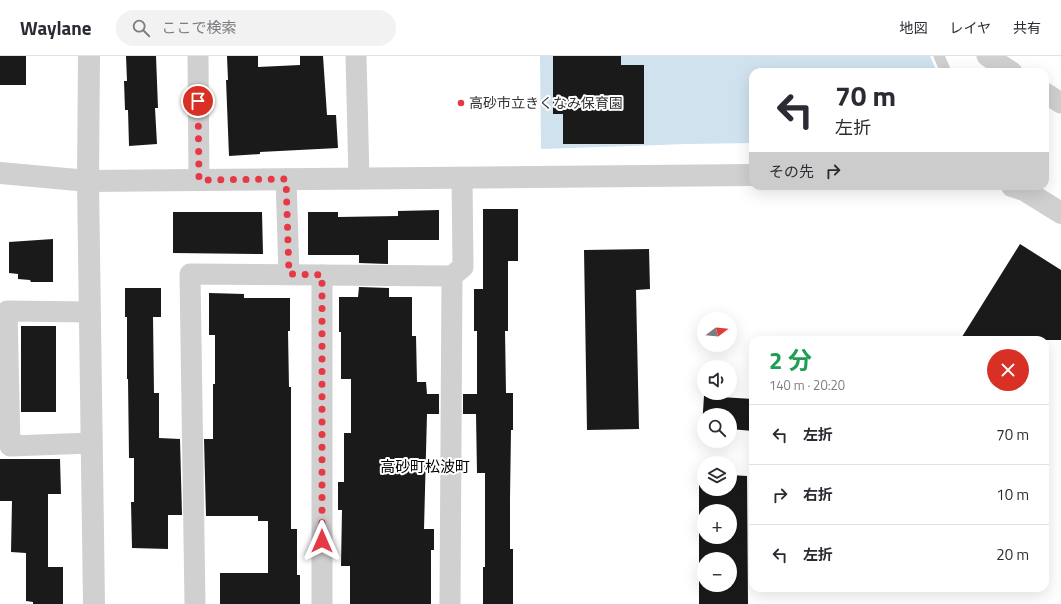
<!DOCTYPE html>
<html lang="ja">
<meta charset="utf-8">
<style>
:root{--surface:#fff;--page:#f2f2f3;--text:#2b2b33;--muted:#7c7c81;--line:#e1e1e2}
body{margin:0;font-family:"Titillium Web","Noto Sans JP",sans-serif;background:var(--page);color:var(--text);height:100vh;display:flex;flex-direction:column;font-size:15px;white-space:nowrap}
*{box-sizing:border-box;margin:0}
p{font-size:13px;color:var(--muted)}
.icon{flex:none;width:22px;height:22px;fill:none;stroke:currentColor;stroke-width:2;stroke-linecap:round;stroke-linejoin:round}
.map{position:relative;flex:1;overflow:hidden}
.panel{position:absolute;left:749px;top:280px;width:300px;height:256px;display:flex;flex-direction:column;background:var(--surface);border-radius:12px;box-shadow:0 4px 16px #0002}
.panel>*{flex:none}
.banner{position:absolute;left:749px;top:12px;width:300px;height:122px;border-radius:12px;box-shadow:0 4px 16px #0002;background:#fff;color:var(--text);overflow:hidden}
.needle{width:26px;rotate:74deg}
.fabs{position:absolute;left:697px;top:256px;display:grid;gap:8px}
.fabs a{display:grid;place-items:center;width:40px;height:40px;border-radius:50%;background:var(--surface);box-shadow:0 4px 16px #0002;font-size:20px}
.pin{position:absolute;display:grid;place-items:center;width:34px;height:34px;color:#fff;margin:-17px;border:2px solid #fff;border-radius:50%;box-shadow:0 1px 4px #0007}
.me{position:absolute;width:44px;margin:-22px;rotate:0deg;stroke-linejoin:round;filter:drop-shadow(0 0 3px #0008)}
.turn{display:flex;align-items:center;gap:14px;height:84px;padding:0 20px;font-size:18px}
.turn .icon{width:52px;height:52px;stroke-width:2.5}
.turn b{display:block;font-size:28px;line-height:34px}
.then{display:flex;align-items:center;height:38px;padding:0 20px;background:#0003;gap:8px;font-size:15px}
.round{display:grid;place-items:center;flex:none;width:42px;height:42px;border-radius:21px;background:var(--page)}
.summary{display:flex;align-items:center;justify-content:space-between;height:68px;padding:0 20px}
h1{font-size:24px;font-weight:700;line-height:30px;color:#1e9e55}
ul{padding:0;list-style:none}
li{display:flex;align-items:center;gap:12px;height:60px;padding:0 20px;border-top:1px solid var(--line)}
li div{flex:1}
li b{display:block;font-size:15px}
li em{font-style:normal}
header{display:flex;align-items:center;gap:24px;box-sizing:border-box;height:56px;padding:0 20px;background:var(--surface);border-bottom:1px solid var(--line)}
header strong{font-size:19px}
nav{display:flex;gap:22px;margin-inline-start:auto;font-size:14px}
.search{width:280px;height:36px;background:var(--page);display:flex;align-items:center;gap:10px;box-sizing:border-box;padding:0 14px;border-radius:22px;color:var(--muted);font-size:15px}
.map>svg:first-child{display:block}
</style>
<header>
<strong>Waylane</strong>
<div class="search"><svg class="icon" aria-label="search" viewBox="0 0 24 24"><circle cx="10" cy="10" r="6"/><path d="M15 15l6 6"/></svg>ここで検索</div>
<nav><a>地図</a><a>レイヤ</a><a>共有</a></nav>
</header>
<div class="map">
<svg width="1061" height="548" viewBox="0 0 1061 548">
<rect width="100%" height="100%" fill="#fff"/>
<!-- water -->
<path fill="#cfe2ee" d="M540 0H930L937 16H753V87L687 88 541 93Z"/>
<!-- building -->
<g fill="#1a1a1a" fill-rule="evenodd">
<rect x="0" y="0" width="26" height="29"/>
<path d="M126 0H156L158 52H155L157 88 129 90 128 54H125L124 25H127Z"/>
<path d="M227 0H258V11L300 9V0H323L327 59H336L338 92 260 96V98L229 100 226 24H228Z"/>
<path d="M553 0H621V9H644V88H563V58H553Z"/>
<path d="M483 153H518V205H508V275H505L506 337H513V374H511L510 442V493H513V548H483V511H485V417H477L476 358H463V338H477V275H474V233H483Z"/>
<path d="M439 154V184H388V208L359 207V199H308V156H338V161L398 160V155Z"/>
<path d="M173 156H262L263 198 173 197Z"/>
<path d="M53 183V226H31L30 224 18 223V218L9 217V186Z"/>
<path d="M1020 188 1061 214V284H960Z"/>
<path d="M649 193 650 233 636 234 639 373 587 374 584 194Z"/>
<path d="M359 231 389 232V241H412V280H416L417 326H426L427 338H439V358H427L424 473H434V494H431V548H350V510H341L342 454H338V426H344V377H351V323H341V276H339V241H358Z"/>
<path d="M125 232H161V261H153L154 337H159V382L180 383 182 459H168V493L132 492 131 446H134V402H129L128 323H127V261H125Z"/>
<path d="M209 237 244 238V242H290V275H288L289 331H291V473H297V519H300V548H220V517H268V465H258V460H206L204 383H213V328H215V279H209Z"/>
<rect x="21" y="270" width="35" height="86"/>
<path d="M704 340 753 343V375L730 373V359H704V371H702Z"/>
<path d="M0 403H60L61 438H48V511H63V548H33V546L26 545V497L11 496 12 445H0Z"/>
<path d="M699 419H704V433H730V419L747 420 748 548H699ZM704 455H730V481H704ZM704 503H730V529H704Z"/>
</g>
<g fill="none" stroke-linecap="round" stroke-linejoin="round">
<!-- service -->
<path stroke="#d0d0d0" stroke-width="11" d="M939 0 946 16"/>
<!-- minor -->
<g stroke="#d0d0d0" stroke-width="21">
<path d="M198 0 199 124"/>
<path d="M356 0 359 123"/>
<path d="M987 0 1012 16"/>
<path d="M1045 37 1061 47"/>
<path d="M286 123 289 218"/>
<path d="M322 219V548"/>
<path d="M90 256 7 255 10 390 92 387"/>
<path d="M195 548 190 218 452 220 463 211 462 122"/>
<path d="M450 548 452 220"/>
</g>
<!-- tertiary -->
<g stroke="#d0d0d0" stroke-width="22">
<path d="M89 0 88 125 94 548"/>
<path d="M0 117 88 125 753 119"/>
<path d="M1012 130 1024 134 1061 157"/>
</g>
</g>
<g fill="none" stroke-linecap="round" stroke-linejoin="round">
<!-- route -->
<path stroke="#e63946" stroke-width="7" stroke-dasharray="0 12.6" d="M198 45 199 124 286 123 289 218 322 219V485"/>
</g>
<!-- markers -->
<circle fill="#e63946" stroke="#fff" stroke-width="1.5" cx="461" cy="47" r="4"/>
<g text-anchor="middle" stroke-width="4" stroke-linejoin="round" paint-order="stroke">
<!-- poi labels -->
<g font-size="14" fill="#333" stroke="#fff" text-anchor="start">
<text x="469" y="52">高砂市立きくなみ保育園</text>
</g>
<!-- neighbourhood labels -->
<g font-size="15" fill="#000" stroke="#fff">
<text x="425" y="416">高砂町松波町</text>
</g>
</g>
</svg>
<div class="fabs">
<a><svg class="needle" viewBox="-14 -14 28 28"><path d="M0-13l5 13h-10z" fill="#e53935"/><path d="M0 13l5-13h-10z" fill="#7c7c81"/></svg></a>
<a><svg class="icon" aria-label="sound" viewBox="0 0 24 24"><path d="M4 9h4l5-4v14l-5-4H4zM17 9q2 3 0 6"/></svg></a>
<a><svg class="icon" aria-label="search" viewBox="0 0 24 24"><circle cx="10" cy="10" r="6"/><path d="M15 15l6 6"/></svg></a>
<a><svg class="icon" aria-label="layers" viewBox="0 0 24 24"><path d="M12 4l9 5-9 5-9-5zM3 14l9 5 9-5"/></svg></a>
<a>+</a>
<a>−</a>
</div>
<div class="pin" style="left:198px;top:45px;background:#d93025"><svg class="icon" aria-label="arrive" viewBox="0 0 24 24"><path d="M6 21V4h12l-3 4 3 4H6"/></svg></div>
<svg class="me" style="left:322px;top:485px" viewBox="-20 -20 40 40"><path d="M0-17L14 15 0 8-14 15z" fill="#e63946" stroke="#fff" stroke-width="4"/></svg>
<div class="banner">
<div class="turn"><svg class="icon" aria-label="left" viewBox="0 0 24 24"><path d="M17 20v-9H6M10 6l-5 5 5 5"/></svg><div><b>70 m</b>左折</div></div>
<div class="then">その先<svg class="icon" aria-label="right" viewBox="0 0 24 24"><path d="M7 20v-9h11M14 6l5 5-5 5"/></svg></div>
</div>
<section class="panel">
<div class="summary"><div><h1>2 分</h1><p>140 m · 20:20</p></div><a class="round" style="background:#d93025;color:#fff"><svg class="icon" aria-label="close" viewBox="0 0 24 24"><path d="M6 6l12 12M18 6L6 18"/></svg></a></div>
<ul>
<li><svg class="icon" aria-label="left" viewBox="0 0 24 24"><path d="M17 20v-9H6M10 6l-5 5 5 5"/></svg><div><b>左折</b></div><em>70 m</em></li>
<li><svg class="icon" aria-label="right" viewBox="0 0 24 24"><path d="M7 20v-9h11M14 6l5 5-5 5"/></svg><div><b>右折</b></div><em>10 m</em></li>
<li><svg class="icon" aria-label="left" viewBox="0 0 24 24"><path d="M17 20v-9H6M10 6l-5 5 5 5"/></svg><div><b>左折</b></div><em>20 m</em></li>
</ul>
</section>
</div>
